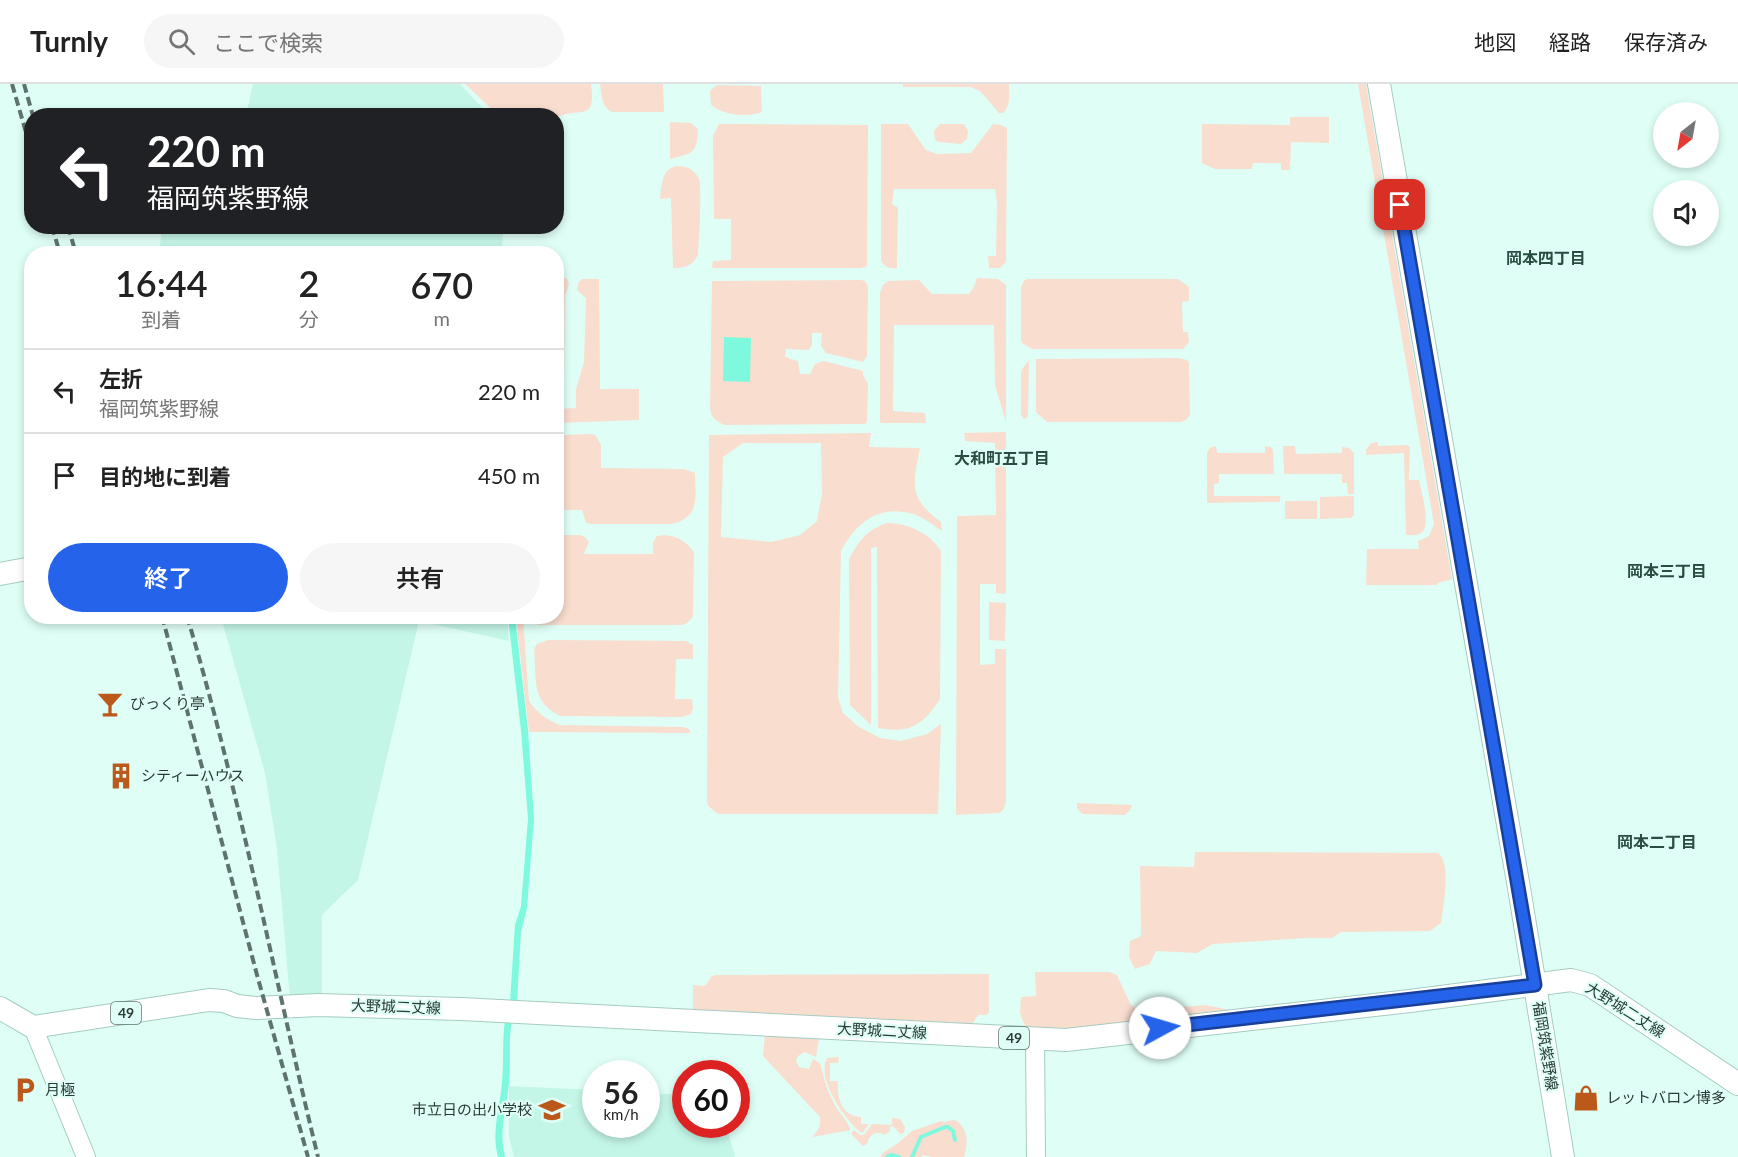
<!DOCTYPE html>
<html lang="ja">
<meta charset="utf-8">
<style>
:root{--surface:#fff;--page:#f6f6f6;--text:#222;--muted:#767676;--line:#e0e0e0;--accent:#2563eb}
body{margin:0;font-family:Lato,"Noto Sans JP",sans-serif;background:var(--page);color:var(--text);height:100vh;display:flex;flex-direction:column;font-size:22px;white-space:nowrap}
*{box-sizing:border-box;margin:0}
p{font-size:20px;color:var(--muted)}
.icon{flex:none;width:33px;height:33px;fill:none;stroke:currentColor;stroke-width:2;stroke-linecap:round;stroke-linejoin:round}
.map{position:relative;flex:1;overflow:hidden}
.sheet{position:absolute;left:24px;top:162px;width:540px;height:378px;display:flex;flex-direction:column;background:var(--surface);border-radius:24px;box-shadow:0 3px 9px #0003}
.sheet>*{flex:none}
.guide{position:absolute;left:24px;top:24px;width:540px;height:126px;border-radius:24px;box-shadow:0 3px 9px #0003;background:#202124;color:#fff;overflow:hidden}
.needle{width:39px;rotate:211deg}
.controls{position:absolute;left:1653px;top:18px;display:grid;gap:12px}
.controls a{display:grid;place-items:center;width:66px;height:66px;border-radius:50%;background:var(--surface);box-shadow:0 3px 9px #0003;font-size:30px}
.speed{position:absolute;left:582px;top:976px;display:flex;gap:12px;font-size:30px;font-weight:700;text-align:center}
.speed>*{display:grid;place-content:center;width:78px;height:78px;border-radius:50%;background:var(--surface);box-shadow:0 3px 9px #0003;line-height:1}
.speed small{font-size:15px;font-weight:400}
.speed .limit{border:9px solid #d22;background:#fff;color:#111}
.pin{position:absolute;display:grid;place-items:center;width:51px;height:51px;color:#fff;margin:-26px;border-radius:12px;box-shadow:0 3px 9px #0006}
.me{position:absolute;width:66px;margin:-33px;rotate:84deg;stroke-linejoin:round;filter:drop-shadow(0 0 4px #0008)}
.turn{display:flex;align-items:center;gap:21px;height:126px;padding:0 24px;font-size:27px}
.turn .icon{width:78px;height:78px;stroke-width:2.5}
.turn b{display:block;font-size:42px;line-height:51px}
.eta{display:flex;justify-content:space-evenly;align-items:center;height:102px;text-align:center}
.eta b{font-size:36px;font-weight:600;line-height:42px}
.action{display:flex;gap:12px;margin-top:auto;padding:12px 24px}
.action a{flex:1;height:69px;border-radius:36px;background:var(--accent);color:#fff;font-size:24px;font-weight:600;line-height:69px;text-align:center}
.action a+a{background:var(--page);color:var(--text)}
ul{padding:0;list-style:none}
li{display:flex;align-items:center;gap:18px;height:84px;padding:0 24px;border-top:2px solid var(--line)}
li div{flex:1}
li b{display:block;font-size:22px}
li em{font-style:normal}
header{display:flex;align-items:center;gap:36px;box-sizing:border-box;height:84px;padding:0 30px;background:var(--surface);border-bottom:2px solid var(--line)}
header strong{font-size:28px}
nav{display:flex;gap:33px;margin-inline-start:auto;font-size:21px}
.search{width:420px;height:54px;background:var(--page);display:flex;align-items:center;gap:15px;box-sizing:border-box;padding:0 21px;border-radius:33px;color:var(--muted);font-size:22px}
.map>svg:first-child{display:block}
</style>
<header>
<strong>Turnly</strong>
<div class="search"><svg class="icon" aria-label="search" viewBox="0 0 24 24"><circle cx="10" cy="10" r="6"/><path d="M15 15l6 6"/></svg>ここで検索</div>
<nav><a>地図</a><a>経路</a><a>保存済み</a></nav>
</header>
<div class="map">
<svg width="1738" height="1073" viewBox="0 0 1738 1073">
<rect width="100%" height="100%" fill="#dffff6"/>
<!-- built -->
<g fill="#c4f6e8">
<path d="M253 0H460L490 32H246Z"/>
<path d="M182 143H503L502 169H159L162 146H181Z"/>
<path d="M221 533H507L509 557 419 537 358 796 322 831V915L290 916 277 765 265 689Z"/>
<path d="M509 1002 595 1006 596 1041H646L647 1009 685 1011 686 1041H726L735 1073H514L509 1053Z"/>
</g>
<!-- green -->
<g fill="#f9ddcf" fill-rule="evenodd">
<path d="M465 0H591C596 38 582 23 557 33L556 32 498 31Z"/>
<path d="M600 0H663L664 28H612C601 22 602 12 600 0Z"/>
<path d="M903 0H1009C1009 10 1011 22 1003 29H999L980 7 970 3H903Z"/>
<path d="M1358 0H1366L1452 495 1438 499 1437 501H1366L1367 465H1419L1418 457 1429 452 1434 440Z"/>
<path d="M717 1 761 2 762 28C747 34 723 31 711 21L710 7Z"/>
<path d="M1290 33H1329V59L1291 58 1290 86H1281V79H1253L1252 85H1215L1202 79V40L1290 41Z"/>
<path d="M670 38 691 39 698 45C697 70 693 69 670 75Z"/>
<path d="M719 40 868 41 867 182 861 184H712L713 177 731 176V135H714L713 52Z"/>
<path d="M881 40H908L926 66 937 70 971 69 993 40 1001 41 1007 44 1006 178 1000 184H989L988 172H996L997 118 995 105H894L892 120 898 124 897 184C889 185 885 183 881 177Z"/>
<path d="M940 40H964L968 47 967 55 961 60 938 58 935 55 934 47Z"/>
<path d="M676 82C687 82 694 85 699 95 702 104 699 157 698 171 692 182 685 184 673 184L671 114 660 115C662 101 661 86 676 82Z"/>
<path d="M556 194H567L569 201 565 211 564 296 559 303H557Z"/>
<path d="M977 194 998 195 1006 201V338L995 301 994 241H894L893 327 925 329 926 339H882L880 338V209L883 201 888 197 919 196 932 210H969L974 203Z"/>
<path d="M582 195H599L600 305H639V336L557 339V325L576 324V305L584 278 586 214 577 206 578 199Z"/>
<path d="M1027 195H1178L1189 203V217L1182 218 1183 248H1188L1189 258 1183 265H1032L1022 259 1021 255V203L1024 197Z"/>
<path d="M861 196 865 197 868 202 867 272 863 278 826 269 821 262 822 249H812V261L809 266 786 265 785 273 798 277 800 290H810L815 280 824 277 863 287V291L868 300 867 338 865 340 724 341C715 336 710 333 710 322L712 197Z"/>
<path d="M1179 274 1187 276 1189 279 1190 331 1186 336 1181 338H1047L1036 328V275Z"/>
<path d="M1029 276 1028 333 1024 335 1021 331V291L1022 285Z"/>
<path d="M1006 348V510L996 509V500H980V581L995 580V565H1006V718L1003 726 999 729 956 731 957 432 996 431 995 359 965 357 964 349Z"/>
<path d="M871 349 869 363 920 364C913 400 908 414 941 438L942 447C933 441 923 433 913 430 879 420 856 439 841 467L838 613 843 629 859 643 880 654 901 657 927 650 941 640 938 730H718L708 722 707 715 709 351ZM743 359H821L822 409 817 437 800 451 771 458 721 453 723 373Z"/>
<path d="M592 350 596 352 601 361V384L684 385 695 389C695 412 701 433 672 440H591L586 439 582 426H557V351Z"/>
<path d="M1378 358V362L1407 361 1410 363 1409 396H1419C1421 407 1432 443 1421 449 1417 452 1411 451 1406 451L1404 369 1366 371V366L1371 359Z"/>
<path d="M1216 362 1217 369H1265V362L1271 363 1273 366 1274 390H1219V399L1214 400V412H1280V418L1207 419V368L1211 363Z"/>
<path d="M1283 362H1295L1296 370 1342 369V363L1349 364 1354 369V410H1348L1347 399H1342V390H1284Z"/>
<path d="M1354 412V431L1351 434 1320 435V413Z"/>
<rect x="1285" y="417" width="32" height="18"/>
<path d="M887 439C907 439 930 449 941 467L940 615C923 641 910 650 878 644L877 463 871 464V641L850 621 849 475C860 456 865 447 887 439Z"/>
<path d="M557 451H580L585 453 589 458 584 470H653V458L657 452C673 449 685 456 694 468L693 533 687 539 682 541H538L533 536V533L556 532Z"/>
<path d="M989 518 1006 519 1005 557 989 556Z"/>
<path d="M516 533H523L529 617C537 629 547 636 560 641L683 643 689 645 691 649 529 648Z"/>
<path d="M548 556 686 557 693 561V575H676L675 615H692L693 624 691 630 682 633 560 632C530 617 537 595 534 565L537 560Z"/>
<path d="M1077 719 1132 721 1130 726 1125 731 1082 730 1077 724Z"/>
<path d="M1195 768 1438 769C1452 778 1443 824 1441 839L1430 847 1341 848 1332 854H1307L1213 860 1197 869 1156 867 1150 880 1135 885 1129 873 1130 857 1141 852 1140 782 1194 783Z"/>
<path d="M1035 888H1109L1117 891 1131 921 1141 927 1205 921 1231 926 1055 947 1026 945 1020 929 1021 913 1036 912Z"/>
<path d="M989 890V928L986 931H978L970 944 693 928V901L705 902 712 892 716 891Z"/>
<path d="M765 951 799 952 819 955 816 973 805 968 798 972 796 977 799 983 809 985 813 975 820 979C824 994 827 1008 835 1021 840 1030 847 1036 851 1046L812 1053C818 1047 821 1042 820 1033L763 972Z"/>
<path d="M839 973 838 979H830V997H838C837 1014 841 1032 861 1033V1040H869L863 1048H860C844 1034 816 995 827 974Z"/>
<path d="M892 1034 900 1035 905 1043 904 1049 900 1050 893 1042 890 1043V1047L885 1051C878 1047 872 1049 868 1056V1059L863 1062 851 1050 854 1046 860 1051H864L872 1040 892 1041Z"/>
<path d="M953 1036 957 1037C969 1047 968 1060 964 1073H932L923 1071 922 1073H880L884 1068 897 1060 912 1047 941 1037 945 1038Z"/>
</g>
<!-- water -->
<g fill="#7ff9dd">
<path d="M724 253 751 254 750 298 723 297Z"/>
<path d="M508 533H515L528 646 534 735 527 824 521 848 517 918H510L515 841 521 822 528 735 521 647Z"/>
<path d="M505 936 512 937C508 957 511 978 509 998 507 1025 498 1047 505 1073H498C491 1048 500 1024 502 998 504 978 502 957 505 936Z"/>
</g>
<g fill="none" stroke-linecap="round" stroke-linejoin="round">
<!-- stream -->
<g stroke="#7ff9dd" stroke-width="4">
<path d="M887 1073 891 1071 899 1073"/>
<path d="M912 1073 921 1053 945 1043H948L953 1047 955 1056"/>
</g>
<!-- minor casing -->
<g stroke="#a5ccc1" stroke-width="20">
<g id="minor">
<path d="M33 943 86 1073"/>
<path d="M1035 955 1036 1073"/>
</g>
</g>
<!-- major casing -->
<g stroke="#a5ccc1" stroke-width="24">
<g id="major">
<path d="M1379 0 1519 804 1563 1073"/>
<path d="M0 490 32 484"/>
<path d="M0 924 33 943 209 916 224 917 237 922 256 924 318 921 461 925 1066 956 1410 917 1571 896 1590 901 1738 1000"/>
</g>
</g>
<!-- minor -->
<use href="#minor" stroke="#fff" stroke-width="18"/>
<!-- major -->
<use href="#major" stroke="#fff" stroke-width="22"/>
<!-- rail -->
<g stroke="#5e736d" stroke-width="4" stroke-dasharray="9 4.5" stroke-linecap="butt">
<path d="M12 0 32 69"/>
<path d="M24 0 33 32"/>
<path d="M52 142 60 170"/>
<path d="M68 142 76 170"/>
<path d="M162 532 257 891 308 1073"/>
<path d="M187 532C240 710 274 893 318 1073"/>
</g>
</g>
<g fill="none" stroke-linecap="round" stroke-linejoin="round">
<!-- route casing -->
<g stroke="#184099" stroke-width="15">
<path id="route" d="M1160 944 1535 901 1400 121"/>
</g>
<!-- route -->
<use href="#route" stroke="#2563eb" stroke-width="10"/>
</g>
<!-- icons -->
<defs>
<g id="bar-bare" transform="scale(2.07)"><path d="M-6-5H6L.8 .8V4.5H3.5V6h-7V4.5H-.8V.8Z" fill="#bb591b" stroke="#dffff6" stroke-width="2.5" paint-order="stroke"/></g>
<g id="building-bare" transform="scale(2.07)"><path d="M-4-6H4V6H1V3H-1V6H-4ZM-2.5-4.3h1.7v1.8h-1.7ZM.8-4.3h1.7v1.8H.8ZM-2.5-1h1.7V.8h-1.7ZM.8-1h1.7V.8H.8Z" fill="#bb591b" stroke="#dffff6" stroke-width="2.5" paint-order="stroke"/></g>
<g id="parking-bare" transform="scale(2.07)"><path d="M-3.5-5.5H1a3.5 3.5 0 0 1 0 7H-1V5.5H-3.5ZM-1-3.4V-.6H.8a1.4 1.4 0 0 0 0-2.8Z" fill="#bb591b" stroke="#dffff6" stroke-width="2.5" paint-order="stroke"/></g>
<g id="shop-bare" transform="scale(2.07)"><path d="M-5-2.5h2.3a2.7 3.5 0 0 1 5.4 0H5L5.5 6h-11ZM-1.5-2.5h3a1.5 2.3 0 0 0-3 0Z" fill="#bb591b" stroke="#dffff6" stroke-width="2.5" paint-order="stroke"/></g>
<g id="school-bare" transform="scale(2.07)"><path d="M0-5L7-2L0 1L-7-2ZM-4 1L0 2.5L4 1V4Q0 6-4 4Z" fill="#bb591b" stroke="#dffff6" stroke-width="2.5" paint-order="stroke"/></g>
</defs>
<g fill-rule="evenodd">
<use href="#bar-bare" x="110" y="620"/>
<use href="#building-bare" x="121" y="692"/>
<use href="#parking-bare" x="25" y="1006"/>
<use href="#shop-bare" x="1586" y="1014"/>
<use href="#school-bare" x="552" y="1026"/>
</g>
<g text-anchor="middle" stroke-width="4.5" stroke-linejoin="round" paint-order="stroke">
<!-- shield labels -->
<g fill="#dffff6" stroke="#607570" stroke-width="1.5">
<rect x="111" y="918" width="30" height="22" rx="4.5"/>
<rect x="999" y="943" width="30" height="22" rx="4.5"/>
</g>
<g font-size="14" font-weight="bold" fill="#2a3a36">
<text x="126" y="934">49</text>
<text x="1014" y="959">49</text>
</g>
<!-- poi labels -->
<g font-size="15" fill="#2a3a36" stroke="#dffff6" text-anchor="start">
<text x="130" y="625">びっくり亭</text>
<text x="141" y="697">シティーハウス</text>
<text x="45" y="1011">月極</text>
<text x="1606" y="1019">レットバロン博多</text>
<text x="532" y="1031" text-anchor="end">市立日の出小学校</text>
</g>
<!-- street labels -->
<g font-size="15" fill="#2a3a36" stroke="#dffff6">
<text transform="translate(396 923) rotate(2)" y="5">大野城二丈線</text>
<text transform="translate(1625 926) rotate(32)" y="5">大野城二丈線</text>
<text transform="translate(882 947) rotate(3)" y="5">大野城二丈線</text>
<text transform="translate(1545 962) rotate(81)" y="5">福岡筑紫野線</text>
</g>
<!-- neighbourhood labels -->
<g font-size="16" font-weight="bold" fill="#294c44" stroke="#dffff6">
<text x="1546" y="180">岡本四丁目</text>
<text x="1002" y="380">大和町五丁目</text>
<text x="1667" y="493">岡本三丁目</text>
<text x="1657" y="764">岡本二丁目</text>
</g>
</g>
</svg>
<div class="controls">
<a><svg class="needle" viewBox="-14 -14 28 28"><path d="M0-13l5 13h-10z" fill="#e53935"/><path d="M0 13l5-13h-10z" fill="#767676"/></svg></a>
<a><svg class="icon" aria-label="sound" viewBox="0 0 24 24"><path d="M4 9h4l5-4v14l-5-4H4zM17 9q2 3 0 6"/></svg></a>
</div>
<div class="speed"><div>56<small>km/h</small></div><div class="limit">60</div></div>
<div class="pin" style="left:1400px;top:121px;background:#d93025"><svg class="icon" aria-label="arrive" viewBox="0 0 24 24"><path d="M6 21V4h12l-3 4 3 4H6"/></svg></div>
<svg class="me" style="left:1160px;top:944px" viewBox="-20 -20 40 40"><circle r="19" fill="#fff"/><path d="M0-13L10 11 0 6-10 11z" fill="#2563eb"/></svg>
<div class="guide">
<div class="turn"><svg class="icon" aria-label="left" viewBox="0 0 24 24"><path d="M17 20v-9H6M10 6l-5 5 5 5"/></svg><div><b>220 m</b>福岡筑紫野線</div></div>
</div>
<section class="sheet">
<div class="eta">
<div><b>16:44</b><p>到着</p></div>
<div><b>2</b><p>分</p></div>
<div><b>670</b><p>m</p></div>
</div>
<ul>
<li><svg class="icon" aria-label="left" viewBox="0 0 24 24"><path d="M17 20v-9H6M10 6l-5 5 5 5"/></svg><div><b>左折</b><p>福岡筑紫野線</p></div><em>220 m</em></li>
<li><svg class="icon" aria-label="arrive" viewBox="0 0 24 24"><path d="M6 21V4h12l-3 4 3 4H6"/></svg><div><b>目的地に到着</b></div><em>450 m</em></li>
</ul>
<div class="action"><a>終了</a><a>共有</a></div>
</section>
</div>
